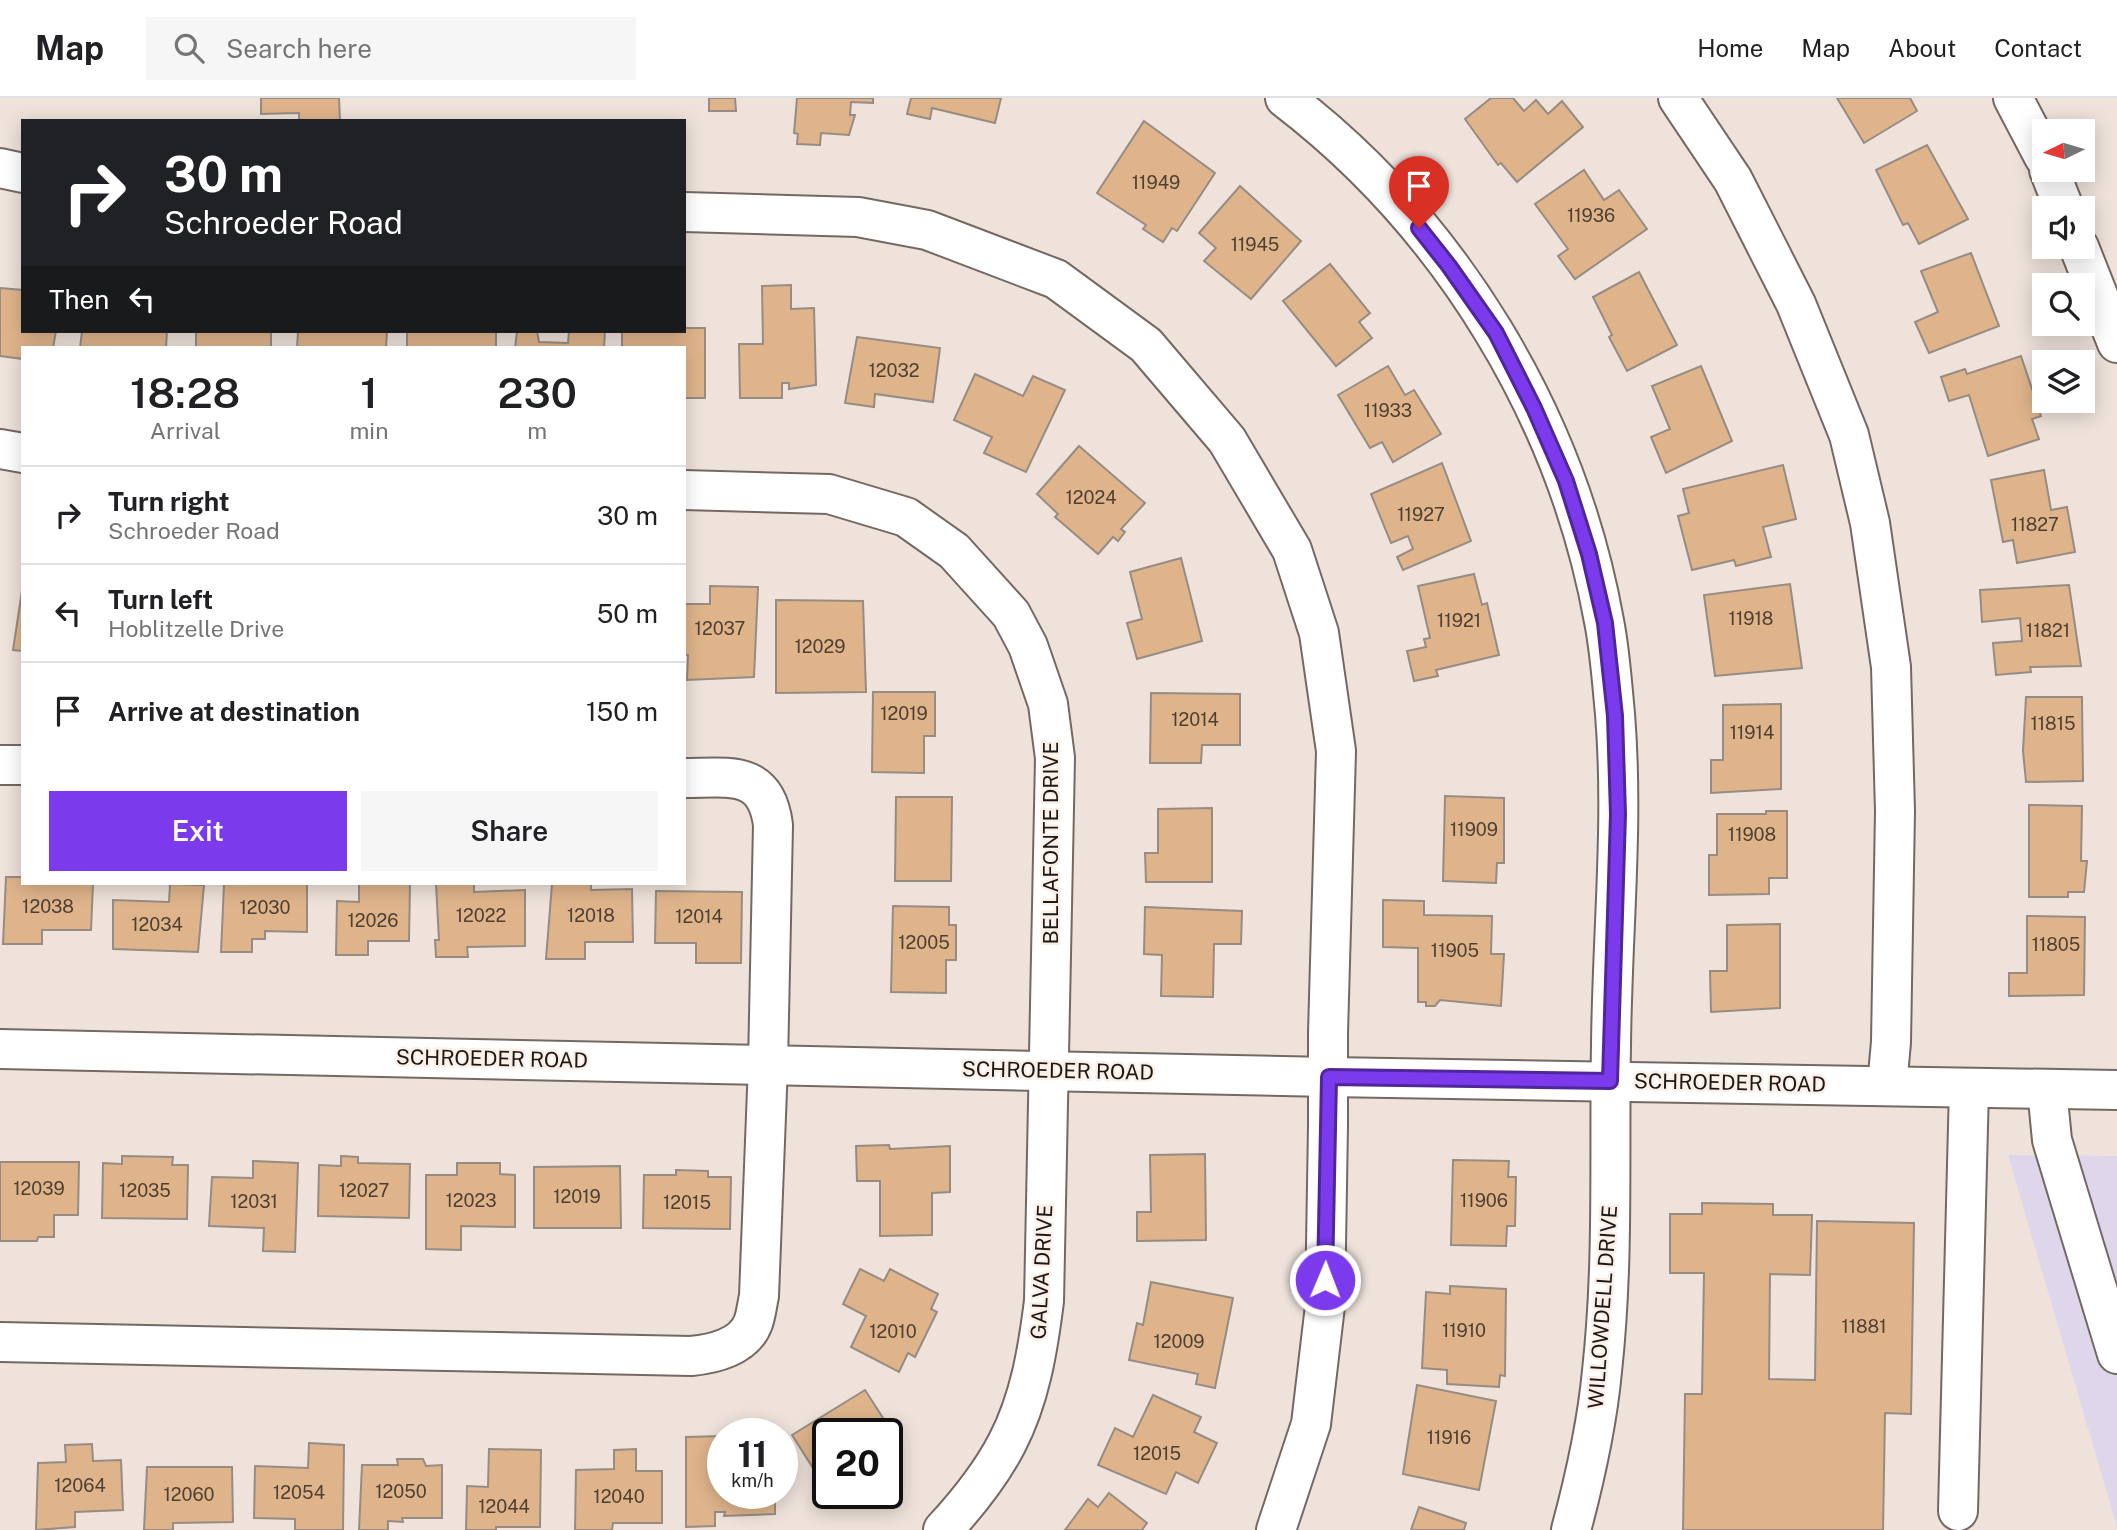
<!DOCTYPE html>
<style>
:root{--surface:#fff;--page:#f6f6f6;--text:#202124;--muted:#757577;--line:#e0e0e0;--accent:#7c3aed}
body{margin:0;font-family:"Public Sans",sans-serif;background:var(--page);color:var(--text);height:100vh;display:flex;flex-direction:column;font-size:26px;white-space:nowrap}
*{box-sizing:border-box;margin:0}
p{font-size:23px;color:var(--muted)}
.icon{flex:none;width:38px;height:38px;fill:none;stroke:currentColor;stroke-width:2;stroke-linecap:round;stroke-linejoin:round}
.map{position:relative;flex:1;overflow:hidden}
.side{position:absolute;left:21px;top:248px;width:665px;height:539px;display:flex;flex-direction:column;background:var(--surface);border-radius:0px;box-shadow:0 4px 18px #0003}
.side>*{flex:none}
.banner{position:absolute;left:21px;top:21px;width:665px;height:214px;border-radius:0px;box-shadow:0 4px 18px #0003;background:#202124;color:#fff;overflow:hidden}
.needle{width:46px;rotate:265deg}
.controls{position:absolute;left:2032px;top:21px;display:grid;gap:14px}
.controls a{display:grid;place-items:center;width:63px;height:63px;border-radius:0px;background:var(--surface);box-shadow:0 4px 18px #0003;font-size:35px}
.speed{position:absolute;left:707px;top:1320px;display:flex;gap:14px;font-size:35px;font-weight:700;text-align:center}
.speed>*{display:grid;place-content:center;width:91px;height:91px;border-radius:50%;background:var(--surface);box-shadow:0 4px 18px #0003;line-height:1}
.speed small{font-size:18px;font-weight:400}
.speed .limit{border:4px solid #111;border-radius:10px;background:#fff;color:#111}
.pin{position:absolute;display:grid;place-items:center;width:60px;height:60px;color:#fff;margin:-72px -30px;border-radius:50% 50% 50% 0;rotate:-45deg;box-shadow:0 0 7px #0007}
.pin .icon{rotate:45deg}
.me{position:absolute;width:77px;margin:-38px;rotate:1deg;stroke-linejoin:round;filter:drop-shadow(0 0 5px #0008)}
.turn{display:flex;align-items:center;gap:24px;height:147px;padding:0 28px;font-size:32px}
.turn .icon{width:91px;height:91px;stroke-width:2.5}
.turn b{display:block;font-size:49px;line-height:60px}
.then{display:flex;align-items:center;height:66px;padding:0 28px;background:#0003;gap:14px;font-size:26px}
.eta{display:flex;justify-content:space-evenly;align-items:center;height:119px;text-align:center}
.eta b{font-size:42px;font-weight:600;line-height:49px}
.primary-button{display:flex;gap:14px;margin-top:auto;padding:14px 28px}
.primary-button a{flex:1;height:80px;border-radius:0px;background:var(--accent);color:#fff;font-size:28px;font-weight:600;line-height:80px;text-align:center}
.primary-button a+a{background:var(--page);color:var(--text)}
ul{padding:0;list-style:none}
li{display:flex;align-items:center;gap:21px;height:98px;padding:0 28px;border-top:2px solid var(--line)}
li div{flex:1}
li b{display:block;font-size:26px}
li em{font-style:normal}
header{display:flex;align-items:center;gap:42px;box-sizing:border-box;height:98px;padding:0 35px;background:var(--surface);border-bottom:2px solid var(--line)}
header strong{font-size:33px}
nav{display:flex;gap:38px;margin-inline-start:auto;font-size:24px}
.search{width:490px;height:63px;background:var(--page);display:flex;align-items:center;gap:18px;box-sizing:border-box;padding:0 24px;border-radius:0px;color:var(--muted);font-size:26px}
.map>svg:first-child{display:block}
</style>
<header>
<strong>Map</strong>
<div class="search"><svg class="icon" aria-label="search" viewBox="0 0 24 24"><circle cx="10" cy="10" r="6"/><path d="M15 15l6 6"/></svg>Search here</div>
<nav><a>Home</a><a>Map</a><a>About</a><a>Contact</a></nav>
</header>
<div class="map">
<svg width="2117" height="1432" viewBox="0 0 2117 1432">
<rect width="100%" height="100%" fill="#eee2da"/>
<!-- commercial -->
<path fill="#ded7ec" d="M2008 1057 2117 1058V1429Z"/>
<!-- building -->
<g fill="#dfb48b" stroke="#968c83" stroke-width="2">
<path d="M261 0H339L340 23H299V15L261 16Z"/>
<path d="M709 0H735L736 13H709Z"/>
<path d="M797 0H873V5L851 4 850 17H855L849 37 821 35 820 47 797 46 798 36 794 35Z"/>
<path d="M911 0H1001L995 25 932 10 930 21 907 16Z"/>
<path d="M1491 0H1513L1524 13 1536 2 1548 16 1562 3 1583 29 1517 84 1501 65 1498 67 1465 21Z"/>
<path d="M1837 0H1910L1917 13 1864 45Z"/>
<path d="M1144 23 1215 75 1177 133 1172 130 1163 144 1143 131 1146 127 1097 95Z"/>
<path d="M1927 47 1968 121 1919 146 1908 125 1903 127 1876 72Z"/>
<path d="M1584 72 1604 102 1619 92 1647 131 1575 181 1558 158 1568 151 1535 106Z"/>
<path d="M1240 88 1301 143 1251 201 1204 163 1216 150 1199 135Z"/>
<path d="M1971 155 1999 228 1929 255 1915 224 1938 214 1921 173Z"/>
<path d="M1330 166 1370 215 1359 224 1372 240 1336 268 1283 203Z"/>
<path d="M1639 174 1677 247 1627 273 1609 239 1612 237 1593 199Z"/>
<path d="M791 187V211L814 210 816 287 789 291V285H782V300H740L739 246H763L762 188Z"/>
<path d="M0 190 23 192V233H56L53 250H23V261L0 258Z"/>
<path d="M684 230H705V300H684V250H622V233H684Z"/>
<path d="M82 233H167L166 250H80Z"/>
<rect x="196" y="233" width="75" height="17"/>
<path d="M298 233H387L386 250H297Z"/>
<rect x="407" y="233" width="89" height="17"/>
<path d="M517 233H537L539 244 568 245 569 233H605L604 250H515Z"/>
<path d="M857 239 940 250 933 304 875 296 874 309 845 305Z"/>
<path d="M2021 258 2041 318 2032 321 2039 341 1988 358 1969 297 1949 303 1941 279 1965 271 1967 276Z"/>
<path d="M1388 268 1405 297 1414 292 1441 336 1393 364 1382 344 1370 350 1338 297Z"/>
<path d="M1701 268 1732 343 1666 375 1651 339 1670 331 1652 288Z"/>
<path d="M975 276 1023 298 1033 278 1065 292 1026 374 984 355 992 339 954 322Z"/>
<path d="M1079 348 1145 405 1121 431 1125 434 1118 443 1113 439 1098 456 1055 419 1058 416 1037 396Z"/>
<path d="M1442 365 1471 443 1403 472 1397 459 1413 451 1408 438 1391 445 1371 396Z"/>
<path d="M1783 367 1796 421 1763 429 1771 459 1736 468 1734 462 1692 472 1678 418 1689 415 1683 391Z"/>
<path d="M2044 372 2051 412 2067 409 2075 454 2017 465 2013 442 2003 444 1991 382Z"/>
<path d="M1181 460 1202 543 1137 561 1127 525 1142 521 1130 474Z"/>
<path d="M1474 476 1482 507 1487 505 1499 557 1436 572 1438 578 1414 583 1407 553 1426 549 1424 541 1430 540 1418 488Z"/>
<path d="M23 486V553L13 552Z"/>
<path d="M1790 486 1802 570 1715 578 1704 497Z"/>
<path d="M2069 487 2081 568 2030 569 2031 574 1996 577 1993 545 2022 543 2020 520 1982 524 1980 492Z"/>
<path d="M710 488 758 489 754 579 687 582 688 557H684V506H710Z"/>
<path d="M776 502 863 503 866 594 776 595Z"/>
<path d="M873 594H935V638H924V675L872 674Z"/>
<path d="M1151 595 1240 596V647H1202L1201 665H1150Z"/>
<path d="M2026 599H2082L2083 683 2026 684 2023 653Z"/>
<path d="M1781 606V691L1711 695V662H1723V607Z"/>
<path d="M1445 698 1504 700V765H1497L1496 785 1443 783Z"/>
<path d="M896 699H952L951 783H895Z"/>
<path d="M2029 707 2082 708 2081 763H2087L2084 794H2068V799H2029Z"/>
<path d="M1212 710V784H1146L1145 755H1158V711Z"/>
<path d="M1766 713H1787V780H1769V796L1709 797V757H1717V716H1766Z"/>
<path d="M6 779H23V786H93L91 832H42V846H3Z"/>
<path d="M170 786 204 787 198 854 113 851V802L169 804Z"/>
<path d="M224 786H307V834L265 833V841H252V854H221Z"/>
<path d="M359 786H410L409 843H368V857H336L337 803 359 804Z"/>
<path d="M436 786H474V794L525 792V848L467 849 468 859H436L435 842H439Z"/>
<path d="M552 786H591V792L632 791 633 844H585V861H546Z"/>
<path d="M656 793 742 794 741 865H696V845H655Z"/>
<path d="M1383 802 1424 803V817L1492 818 1491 856H1504L1501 908 1440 902 1435 908H1426V904H1418V850L1383 849Z"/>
<path d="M893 808 949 809V827H956V862H946V895L891 894Z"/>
<path d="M1145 809 1242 813 1241 846H1214L1213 899 1161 898 1162 857 1144 856Z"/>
<path d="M2027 818 2085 819 2084 897 2009 898V875H2027Z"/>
<path d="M1780 826V910L1711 914 1710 873H1727V827Z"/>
<path d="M889 1047 890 1051 950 1048V1094L932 1095V1137L880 1138V1083H857L856 1048Z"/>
<path d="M1205 1056 1206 1142 1137 1143V1114H1151L1150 1057Z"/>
<path d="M122 1058 173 1059 172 1067H188L187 1121 102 1120 103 1065 122 1066Z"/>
<path d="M341 1058 358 1059V1065L410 1066 409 1120 318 1118 319 1067 341 1068Z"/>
<path d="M1453 1062 1509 1063 1508 1079H1516L1515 1128H1507L1506 1148 1451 1147Z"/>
<path d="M253 1063 298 1065 295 1154 263 1153 264 1130 209 1128 212 1079 253 1080Z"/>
<path d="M0 1064H79L78 1117H54V1139H38L37 1143H0Z"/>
<path d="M457 1065H500V1076L515 1077V1129L461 1128V1152L426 1151V1077H457Z"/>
<path d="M620 1068 621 1130H534V1069Z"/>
<path d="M676 1072 708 1073V1079H731L730 1131 643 1130 644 1077H676Z"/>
<path d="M1702 1105 1773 1106V1117H1812L1810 1177 1770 1176 1769 1281 1815 1282 1817 1123 1914 1125 1911 1316 1885 1315 1883 1432H1683L1685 1296H1702L1704 1175H1670V1116H1702Z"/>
<path d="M860 1171 884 1183 890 1171 938 1196 931 1211 937 1214 915 1259 908 1255 899 1274 851 1249 866 1218 843 1206Z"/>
<path d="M1151 1184 1233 1200 1215 1290 1196 1286 1198 1276 1129 1262 1137 1225 1143 1227Z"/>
<path d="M1450 1188 1506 1191 1505 1278 1500 1277 1499 1289 1447 1286V1272L1422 1270 1426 1194 1450 1196Z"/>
<path d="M1417 1287 1496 1303 1479 1392 1403 1376Z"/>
<path d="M865 1292 894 1337 887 1341V1335H828V1387L825 1389 792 1337Z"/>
<path d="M1153 1297 1201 1319 1194 1334 1217 1345 1198 1385 1176 1374 1166 1396 1098 1367 1115 1330 1133 1339Z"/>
<path d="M723 1338V1395H775V1416L724 1418 725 1414H715V1428L686 1429V1339Z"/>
<path d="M309 1345 344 1347 343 1432H295V1421L254 1420 255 1368 308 1370Z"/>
<path d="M92 1346 93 1363 121 1362 123 1412 75 1414V1429L36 1432 38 1365 66 1364 65 1347Z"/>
<path d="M489 1351 541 1352 540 1429H496V1432H466L467 1388 488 1389Z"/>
<path d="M636 1351V1373H662V1425H613L612 1432H575L576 1372 614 1371V1352Z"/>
<path d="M397 1361H423L426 1368 442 1367V1420H402L403 1424 388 1423V1432H359L362 1367H398Z"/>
<path d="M147 1369H232L233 1424 173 1425V1432H144Z"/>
<path d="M1109 1395 1147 1425 1142 1432H1065L1088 1401 1098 1409Z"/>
<path d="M1419 1409 1466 1425 1464 1432H1411Z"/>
</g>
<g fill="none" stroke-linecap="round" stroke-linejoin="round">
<!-- minor casing -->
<g stroke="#746962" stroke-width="42">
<g id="minor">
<path d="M1285 0C1451 127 1567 318 1604 523 1610 553 1612 585 1615 616 1624 726 1612 837 1611 948 1609 1056 1614 1165 1602 1273 1597 1327 1585 1380 1571 1432"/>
<path d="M1678 0 1733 82 1796 206 1849 337 1870 425 1891 569 1895 713 1891 944 1887 988"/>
<path d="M2013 0 2044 59"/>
<path d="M0 70 23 75"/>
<path d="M2049 72 2064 110"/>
<path d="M684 114 858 119 927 132 1056 181 1146 247 1227 342 1292 452 1319 535 1336 653 1328 935V1027L1325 1208 1311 1326 1276 1432"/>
<path d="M2079 149 2117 245"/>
<path d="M0 351 23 355"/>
<path d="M684 392 829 396 906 419 954 453 1011 516 1028 548 1048 606 1055 660 1044 1203C1038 1251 1030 1301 1007 1345 991 1376 967 1406 943 1432"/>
<path d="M0 667H23"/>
<path d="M0 951 1329 979 2117 992"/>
<path d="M2047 991 2052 1042 2117 1256"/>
<path d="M0 1244 691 1258C713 1256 744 1249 753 1225 756 1217 757 1207 759 1198L768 966 773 727C766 671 729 680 684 680"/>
<path d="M1958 1413 1969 990"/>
</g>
</g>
<!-- minor -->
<use href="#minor" stroke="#fff" stroke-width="38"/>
</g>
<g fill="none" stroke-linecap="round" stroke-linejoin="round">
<!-- route casing -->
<g stroke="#51269a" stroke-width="18">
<path id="route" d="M1325 1182 1329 979 1610 983 1618 716 1615 618 1605 525 1589 456 1566 383 1534 310 1496 235 1449 168 1419 130"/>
</g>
<!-- route -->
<use href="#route" stroke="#7c3aed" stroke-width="12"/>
</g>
<g text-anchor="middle" stroke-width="5" stroke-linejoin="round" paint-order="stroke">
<!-- number labels -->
<g font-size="18" fill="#4d3f32">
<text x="1156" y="91">11949</text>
<text x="1591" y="124">11936</text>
<text x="1255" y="153">11945</text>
<text x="894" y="279">12032</text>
<text x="1388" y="319">11933</text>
<text x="1091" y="406">12024</text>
<text x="1421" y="423">11927</text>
<text x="2035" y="433">11827</text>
<text x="1751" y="527">11918</text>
<text x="1459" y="529">11921</text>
<text x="720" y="537">12037</text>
<text x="2048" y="539">11821</text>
<text x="820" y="555">12029</text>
<text x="904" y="622">12019</text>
<text x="1195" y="628">12014</text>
<text x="2053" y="632">11815</text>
<text x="1752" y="641">11914</text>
<text x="1474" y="738">11909</text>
<text x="1752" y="743">11908</text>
<text x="48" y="815">12038</text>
<text x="265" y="816">12030</text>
<text x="481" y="824">12022</text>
<text x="591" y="824">12018</text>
<text x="699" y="825">12014</text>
<text x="373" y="829">12026</text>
<text x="157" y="833">12034</text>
<text x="924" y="851">12005</text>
<text x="2056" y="853">11805</text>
<text x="1455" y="859">11905</text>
<text x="39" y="1097">12039</text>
<text x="145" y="1099">12035</text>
<text x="364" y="1099">12027</text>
<text x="577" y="1105">12019</text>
<text x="471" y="1109">12023</text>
<text x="1484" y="1109">11906</text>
<text x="254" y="1110">12031</text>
<text x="687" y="1111">12015</text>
<text x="1864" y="1235">11881</text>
<text x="1464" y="1239">11910</text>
<text x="893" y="1240">12010</text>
<text x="1179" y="1250">12009</text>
<text x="1449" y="1346">11916</text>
<text x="1157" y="1362">12015</text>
<text x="80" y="1394">12064</text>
<text x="401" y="1400">12050</text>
<text x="299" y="1401">12054</text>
<text x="189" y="1403">12060</text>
<text x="619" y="1405">12040</text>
<text x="504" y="1415">12044</text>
</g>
<!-- street labels -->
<g font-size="21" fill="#1c1815" stroke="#fcefe7">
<text transform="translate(1051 745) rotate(-90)" y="7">BELLAFONTE DRIVE</text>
<text transform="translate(492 961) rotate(1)" y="7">SCHROEDER ROAD</text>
<text transform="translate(1058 973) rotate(1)" y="7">SCHROEDER ROAD</text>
<text transform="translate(1730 985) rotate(1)" y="7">SCHROEDER ROAD</text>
<text transform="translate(1042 1174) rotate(-87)" y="7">GALVA DRIVE</text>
<text transform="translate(1603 1209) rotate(-86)" y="7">WILLOWDELL DRIVE</text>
</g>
</g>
</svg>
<div class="controls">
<a><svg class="needle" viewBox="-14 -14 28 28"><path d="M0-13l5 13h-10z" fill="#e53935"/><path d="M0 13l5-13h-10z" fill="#757577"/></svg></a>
<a><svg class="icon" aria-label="sound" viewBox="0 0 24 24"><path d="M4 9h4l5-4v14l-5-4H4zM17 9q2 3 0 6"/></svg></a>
<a><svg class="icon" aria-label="search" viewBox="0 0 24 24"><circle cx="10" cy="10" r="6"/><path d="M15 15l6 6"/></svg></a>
<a><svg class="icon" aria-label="layers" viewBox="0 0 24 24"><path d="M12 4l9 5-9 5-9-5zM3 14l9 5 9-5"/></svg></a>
</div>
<div class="speed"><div>11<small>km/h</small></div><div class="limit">20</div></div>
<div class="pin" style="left:1419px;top:130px;background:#d93025"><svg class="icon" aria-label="arrive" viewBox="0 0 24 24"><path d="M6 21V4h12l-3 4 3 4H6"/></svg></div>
<svg class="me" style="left:1325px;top:1182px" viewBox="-20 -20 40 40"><circle r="17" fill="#7c3aed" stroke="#fff" stroke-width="3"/><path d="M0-11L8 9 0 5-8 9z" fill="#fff"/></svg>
<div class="banner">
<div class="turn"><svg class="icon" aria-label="right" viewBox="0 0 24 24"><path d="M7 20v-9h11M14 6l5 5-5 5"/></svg><div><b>30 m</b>Schroeder Road</div></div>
<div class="then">Then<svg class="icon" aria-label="left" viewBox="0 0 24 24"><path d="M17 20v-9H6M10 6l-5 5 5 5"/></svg></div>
</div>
<section class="side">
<div class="eta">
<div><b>18:28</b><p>Arrival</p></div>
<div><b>1</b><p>min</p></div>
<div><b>230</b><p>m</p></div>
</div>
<ul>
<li><svg class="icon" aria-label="right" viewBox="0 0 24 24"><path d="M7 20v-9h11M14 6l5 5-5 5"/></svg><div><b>Turn right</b><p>Schroeder Road</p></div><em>30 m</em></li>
<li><svg class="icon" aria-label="left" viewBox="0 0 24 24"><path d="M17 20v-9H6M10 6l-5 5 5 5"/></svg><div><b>Turn left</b><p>Hoblitzelle Drive</p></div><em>50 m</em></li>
<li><svg class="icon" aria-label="arrive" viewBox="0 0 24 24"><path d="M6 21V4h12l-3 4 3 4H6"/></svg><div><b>Arrive at destination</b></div><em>150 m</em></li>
</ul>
<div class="primary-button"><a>Exit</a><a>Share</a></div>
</section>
</div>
